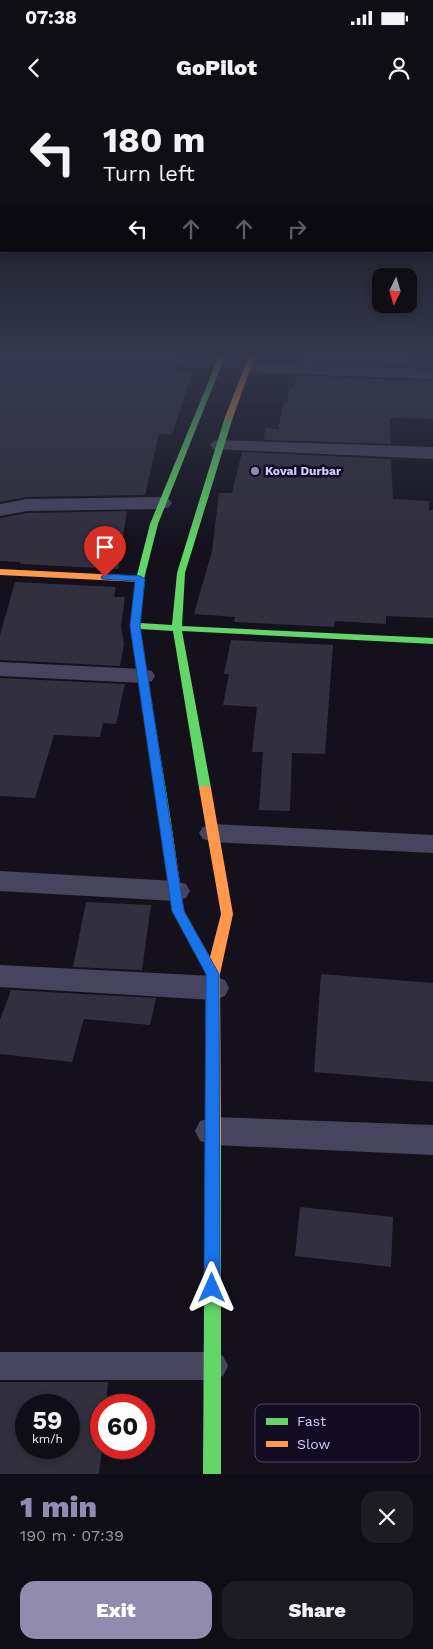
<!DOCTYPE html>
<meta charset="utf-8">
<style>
:root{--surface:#0f0d16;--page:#1d1b23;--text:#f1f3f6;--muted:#9b9ca1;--line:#2f2d35;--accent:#918bb0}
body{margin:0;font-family:"Work Sans",sans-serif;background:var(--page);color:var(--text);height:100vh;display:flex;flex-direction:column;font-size:19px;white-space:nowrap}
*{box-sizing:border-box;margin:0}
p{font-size:16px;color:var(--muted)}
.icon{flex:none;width:28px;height:28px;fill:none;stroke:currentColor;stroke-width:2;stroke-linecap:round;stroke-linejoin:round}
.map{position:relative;height:1374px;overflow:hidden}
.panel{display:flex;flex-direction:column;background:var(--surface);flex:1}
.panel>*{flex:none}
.top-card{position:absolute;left:0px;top:0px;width:434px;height:152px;box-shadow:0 2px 8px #0003,0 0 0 1px var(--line);background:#0f0d16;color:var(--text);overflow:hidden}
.needle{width:32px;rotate:185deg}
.tools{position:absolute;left:372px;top:168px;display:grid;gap:10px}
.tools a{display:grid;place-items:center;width:45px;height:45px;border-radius:10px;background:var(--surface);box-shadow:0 2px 8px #0003,0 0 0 1px var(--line);font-size:25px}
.speed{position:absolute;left:15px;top:1294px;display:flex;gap:10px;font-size:25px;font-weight:700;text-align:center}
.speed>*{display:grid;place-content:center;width:65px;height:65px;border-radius:50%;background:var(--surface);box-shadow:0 2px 8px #0003,0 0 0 1px var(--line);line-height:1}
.speed small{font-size:12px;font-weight:400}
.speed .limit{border:8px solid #d22;background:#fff;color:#111}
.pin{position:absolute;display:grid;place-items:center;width:42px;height:42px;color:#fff;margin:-51px -21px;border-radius:50% 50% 50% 0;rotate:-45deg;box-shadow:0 0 5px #0007}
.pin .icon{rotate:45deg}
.me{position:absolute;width:55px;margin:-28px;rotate:0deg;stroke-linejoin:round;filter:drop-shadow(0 0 4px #0008)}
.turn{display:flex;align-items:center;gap:18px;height:105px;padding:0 20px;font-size:22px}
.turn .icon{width:65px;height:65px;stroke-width:2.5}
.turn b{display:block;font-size:35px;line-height:42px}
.lanes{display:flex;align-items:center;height:48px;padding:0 20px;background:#0003;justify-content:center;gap:25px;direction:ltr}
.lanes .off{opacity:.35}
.round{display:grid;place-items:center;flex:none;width:52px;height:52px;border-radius:15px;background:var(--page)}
.head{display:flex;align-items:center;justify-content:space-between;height:85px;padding:0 20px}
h1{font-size:30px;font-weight:800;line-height:38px;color:var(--accent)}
.primary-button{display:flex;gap:10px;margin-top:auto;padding:10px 20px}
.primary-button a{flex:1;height:58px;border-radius:15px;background:var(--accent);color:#fff;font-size:20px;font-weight:800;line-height:58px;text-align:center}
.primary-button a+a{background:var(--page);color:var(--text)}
.status{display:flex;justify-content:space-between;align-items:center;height:35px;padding:0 25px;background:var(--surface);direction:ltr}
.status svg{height:14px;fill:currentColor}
header{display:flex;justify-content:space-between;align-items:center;height:65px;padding:0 20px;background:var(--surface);font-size:22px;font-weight:800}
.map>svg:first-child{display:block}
</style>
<div class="status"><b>07:38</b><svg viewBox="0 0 49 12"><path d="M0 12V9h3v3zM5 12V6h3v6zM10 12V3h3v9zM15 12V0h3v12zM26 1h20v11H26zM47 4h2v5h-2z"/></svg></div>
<header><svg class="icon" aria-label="back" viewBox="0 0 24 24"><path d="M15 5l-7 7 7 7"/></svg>GoPilot<svg class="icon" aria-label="person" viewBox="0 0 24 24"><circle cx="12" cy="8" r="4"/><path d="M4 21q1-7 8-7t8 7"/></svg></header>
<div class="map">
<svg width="433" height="1374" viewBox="0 0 433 1374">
<rect width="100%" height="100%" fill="#14111d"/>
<!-- building -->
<g fill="#322f3f" fill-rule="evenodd">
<path d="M0 256 180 257 174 272 192 273 172 335 159 334 145 395 27 397 0 402Z"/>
<path d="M301 256H407V266L300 264Z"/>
<path d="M296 276 433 281V319L390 318 391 344 264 340 265 328 278 329 284 301H288L289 287H294Z"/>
<path d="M242 352 391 359 393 399 429 401V410H433V518L386 516V524L335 521 334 527 234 522 235 517 194 514 212 451 219 393H232Z"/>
<path d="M127 411 118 469 20 464 21 462 0 461V418L27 413Z"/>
<path d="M15 482 116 487 114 497H125L121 526 124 544 120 566 0 560V535Z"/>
<path d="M231 540 333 545 325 654 292 653 290 711 259 710 263 652H252L257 607 223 605 229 574H224Z"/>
<path d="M0 578 125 584 116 624 103 623 100 637 54 635 35 698 0 696Z"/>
<path d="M86 802 151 805 142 870 73 867Z"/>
<path d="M321 874 433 883V982L314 972Z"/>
<path d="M11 890 156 898 150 925 84 919 72 962 0 954V920Z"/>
<path d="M300 1107 393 1117 391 1167 295 1156Z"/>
<path d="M0 1282H108L106 1305H101L102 1348 99 1374H0ZM26 1305H69V1348H26Z"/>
</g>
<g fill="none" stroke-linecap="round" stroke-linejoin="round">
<!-- lane -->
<path fill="#47455e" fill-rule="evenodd" d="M0 1252H212L223 1256 228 1266 223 1276 212 1280H0Z"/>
<!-- street -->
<g fill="#47455e" fill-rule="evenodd">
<path d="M248 264 433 269V279L242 272 240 269 242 266Z"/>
<path d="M219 340 433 347V359L213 349 210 345 213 341Z"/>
<path d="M162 397 169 399 172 403 169 407 162 409 27 411 0 416V404L27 399Z"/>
<path d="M0 562 143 569 152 571 155 576 152 581 143 583 0 576Z"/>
<path d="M213 724 433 735V753L213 742 203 739 199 733 203 727Z"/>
<path d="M0 771 175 781 186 784 190 791 186 798 175 801 0 791Z"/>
<path d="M0 865 213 876 225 880 229 888 225 896 213 900 0 887Z"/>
<path d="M213 1017 433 1025V1055L213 1045 200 1041 195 1031 200 1021Z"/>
</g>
<!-- fast -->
<g fill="#63d668" fill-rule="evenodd">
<path d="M219 256H225L158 424 144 479 140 523 172 525 177 473 225 317 229 315 233 317 185 473 182 526 433 538V544L182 531 211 688 205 691 199 688 173 531 140 529 170 715 164 718 158 715 130 526 136 479 150 424Z"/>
<path d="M213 1037 218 1039 221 1043V1374H203L205 1043 208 1039Z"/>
</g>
<!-- slow -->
<g fill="#ff974d" fill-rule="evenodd">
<path d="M249 256H255L233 317 226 319 225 317Z"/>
<path d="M0 469 140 476 144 479 140 482 0 475Z"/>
<path d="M205 685 211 688 233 814 220 874 221 1043 218 1047 213 1049 208 1047 205 1043 206 874 172 811 158 715 164 712 170 715 184 811 210 857 221 814 199 688Z"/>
</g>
</g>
<!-- sky -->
<linearGradient id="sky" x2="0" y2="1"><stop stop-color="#0b0910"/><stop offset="0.57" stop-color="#34384c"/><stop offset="1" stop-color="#34384c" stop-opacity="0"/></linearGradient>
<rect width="433" height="448" fill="url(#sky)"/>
<!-- route -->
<path fill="#1a73e8" stroke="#114b97" d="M105 474 140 476 145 479 140 526 184 811 219 874 220 1188 218 1193 212 1195 206 1193 204 1188 206 874 172 811 130 526 135 481 102 479 101 477Z"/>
<!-- markers -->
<circle fill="#918bb0" stroke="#110c22" stroke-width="2" cx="255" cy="371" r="5"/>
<g text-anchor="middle" stroke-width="5" stroke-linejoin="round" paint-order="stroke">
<!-- far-poi labels -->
<g font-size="12" font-weight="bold" fill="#d5cdff" stroke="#110c22" text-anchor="start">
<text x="265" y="375">Kovai Durbar</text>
</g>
</g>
<!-- legend -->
<rect x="255" y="1304" width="165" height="58" rx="8" fill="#110c22" stroke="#4c4664" stroke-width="1"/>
<rect x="266" y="1318" width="22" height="7" fill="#63d668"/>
<rect x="266" y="1341" width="22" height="6" fill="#ff974d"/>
<g font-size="14" fill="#d5cdff">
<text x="297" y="1326">Fast</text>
<text x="297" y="1349">Slow</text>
</g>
</svg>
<div class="tools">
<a><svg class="needle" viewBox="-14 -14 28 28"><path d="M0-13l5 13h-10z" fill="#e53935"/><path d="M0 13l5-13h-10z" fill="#9b9ca1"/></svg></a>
</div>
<div class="speed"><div>59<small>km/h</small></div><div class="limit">60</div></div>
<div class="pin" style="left:105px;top:477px;background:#d93025"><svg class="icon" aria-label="arrive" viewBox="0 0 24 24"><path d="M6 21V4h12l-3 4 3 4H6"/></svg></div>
<svg class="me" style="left:212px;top:1188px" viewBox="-20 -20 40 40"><path d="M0-17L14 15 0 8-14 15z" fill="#1a73e8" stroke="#fff" stroke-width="4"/></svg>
<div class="top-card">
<div class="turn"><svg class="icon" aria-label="left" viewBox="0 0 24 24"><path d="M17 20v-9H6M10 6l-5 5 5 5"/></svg><div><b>180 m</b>Turn left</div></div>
<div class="lanes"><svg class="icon" aria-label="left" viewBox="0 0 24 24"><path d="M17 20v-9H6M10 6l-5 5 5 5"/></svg><svg class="icon off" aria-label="ahead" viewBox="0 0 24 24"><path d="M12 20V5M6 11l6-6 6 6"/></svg><svg class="icon off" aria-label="ahead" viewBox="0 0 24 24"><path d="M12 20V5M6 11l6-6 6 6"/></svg><svg class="icon off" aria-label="right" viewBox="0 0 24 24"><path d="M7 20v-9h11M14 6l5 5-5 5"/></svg></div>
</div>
</div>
<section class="panel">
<div class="head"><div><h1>1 min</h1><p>190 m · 07:39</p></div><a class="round"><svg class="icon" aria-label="close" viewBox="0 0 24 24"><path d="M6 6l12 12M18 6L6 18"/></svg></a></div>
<div class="primary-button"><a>Exit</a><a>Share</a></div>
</section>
